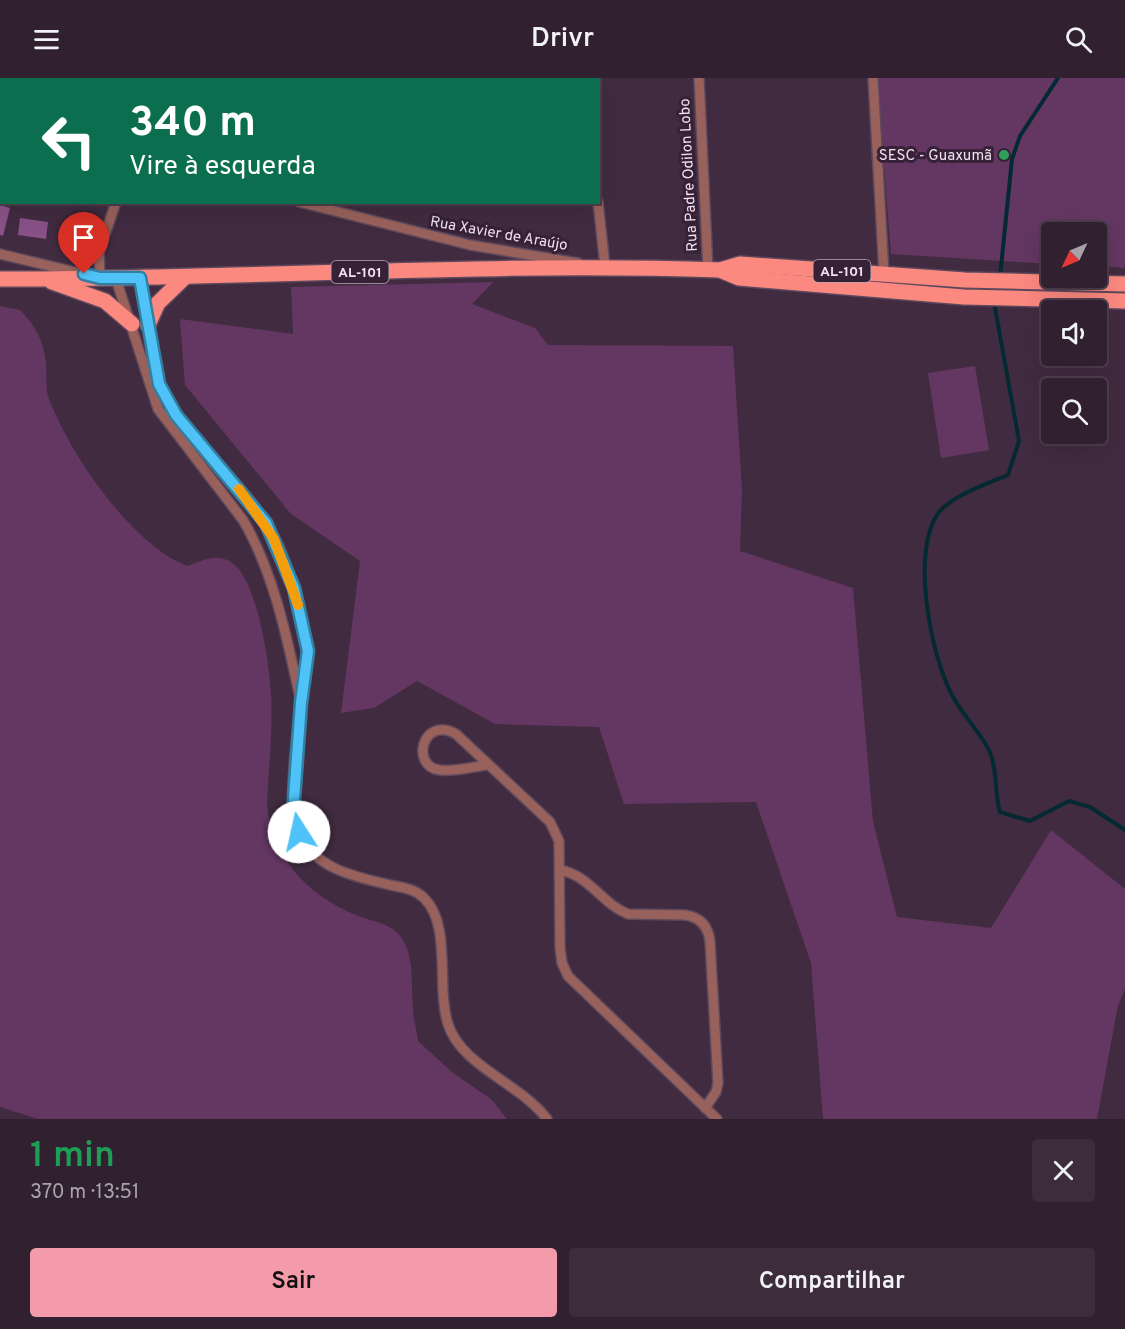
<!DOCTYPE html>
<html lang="pt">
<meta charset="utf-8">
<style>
:root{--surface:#312030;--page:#3d2d3c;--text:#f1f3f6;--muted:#a8a3ab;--line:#4c3e4c;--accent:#f39aab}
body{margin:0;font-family:Overpass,sans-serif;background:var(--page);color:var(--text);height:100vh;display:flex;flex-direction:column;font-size:22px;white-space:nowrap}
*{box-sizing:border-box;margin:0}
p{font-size:20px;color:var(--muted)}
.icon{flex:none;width:33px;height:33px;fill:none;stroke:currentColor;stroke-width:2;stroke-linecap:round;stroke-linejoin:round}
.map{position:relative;height:1041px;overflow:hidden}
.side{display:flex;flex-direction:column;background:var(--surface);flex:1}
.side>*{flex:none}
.hud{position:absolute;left:0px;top:0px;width:600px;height:126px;box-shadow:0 6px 24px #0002,0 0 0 2px var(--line);background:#0b6e4f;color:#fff;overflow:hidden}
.needle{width:39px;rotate:226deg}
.controls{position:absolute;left:1041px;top:144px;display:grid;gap:12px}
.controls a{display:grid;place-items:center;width:66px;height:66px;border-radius:6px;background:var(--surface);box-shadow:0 6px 24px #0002,0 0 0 2px var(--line);font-size:30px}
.pin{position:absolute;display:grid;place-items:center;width:51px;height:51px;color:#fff;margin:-62px -26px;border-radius:50% 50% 50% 0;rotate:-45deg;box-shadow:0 0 6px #0007}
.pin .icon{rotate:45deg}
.me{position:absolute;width:66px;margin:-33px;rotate:350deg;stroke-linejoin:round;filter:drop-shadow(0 0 4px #0008)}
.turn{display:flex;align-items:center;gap:21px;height:126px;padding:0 30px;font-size:27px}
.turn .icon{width:78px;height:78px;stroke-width:2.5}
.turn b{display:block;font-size:42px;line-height:51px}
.round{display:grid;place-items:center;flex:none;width:63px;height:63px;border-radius:6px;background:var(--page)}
.head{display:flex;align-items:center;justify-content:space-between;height:102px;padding:0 30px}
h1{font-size:36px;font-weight:600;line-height:45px;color:#1e9e55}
.button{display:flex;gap:12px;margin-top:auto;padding:12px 30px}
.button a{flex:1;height:69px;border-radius:6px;background:var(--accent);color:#111;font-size:24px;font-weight:600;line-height:69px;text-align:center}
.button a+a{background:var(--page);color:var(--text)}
header{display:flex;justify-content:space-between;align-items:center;height:78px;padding:0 30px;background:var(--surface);font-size:27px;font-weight:600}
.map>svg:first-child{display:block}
</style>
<header><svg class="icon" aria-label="menu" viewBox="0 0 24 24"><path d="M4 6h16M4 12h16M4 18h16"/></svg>Drivr<svg class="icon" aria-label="search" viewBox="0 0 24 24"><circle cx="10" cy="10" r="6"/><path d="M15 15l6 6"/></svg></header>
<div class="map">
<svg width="1125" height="1041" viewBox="0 0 1125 1041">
<rect width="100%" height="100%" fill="#412b40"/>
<!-- green -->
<g fill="#633762">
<path d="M877 0H1125V190L1097 188 1096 154H1052L1051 186 891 176Z"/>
<path d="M493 204 472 226 535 250 548 267 733 268 742 412 740 473 853 510 873 744 897 839 991 850 1051 752 1125 811V911L1118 927 1097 1041H823L811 885 756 724 624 726 599 649 495 646 417 603 374 630 341 635 360 483 291 436 185 307 180 241 293 256 291 209Z"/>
<path d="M0 228 20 232C36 248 45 265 46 288 47 299 45 311 49 321 70 376 131 466 187 488 200 484 213 476 227 482 257 493 269 585 271 614 273 650 269 688 267 725 271 779 307 817 356 837 372 844 390 844 401 859 415 878 411 909 413 931 413 941 417 952 418 963L453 995 491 1021 507 1041H38L0 1029Z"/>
<path d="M975 288 989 372 941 380 928 295Z"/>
</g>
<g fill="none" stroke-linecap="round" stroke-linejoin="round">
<!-- stream -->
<g stroke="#052932" stroke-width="4">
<path d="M1000 199 1012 81 1020 58 1058 0"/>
<path d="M994 224 1019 363 1008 397C989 405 948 419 937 437 911 477 931 579 953 619 963 637 979 653 989 672 998 692 994 714 1000 734L1030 743 1069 723 1090 729 1125 752"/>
</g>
</g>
<!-- building -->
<g fill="#885187">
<path d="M0 127 10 130 3 158 0 157Z"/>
<path d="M20 140 48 144 46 161 18 157Z"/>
</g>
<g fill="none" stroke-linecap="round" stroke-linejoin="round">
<!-- street casing -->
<g stroke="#5d485c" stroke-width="12">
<g id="street">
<path d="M335 0 341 2"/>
<path d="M586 0V2"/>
<path d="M699 0 708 192"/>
<path d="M873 0 884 196"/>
<path d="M157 2 158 0"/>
<path d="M0 33H2"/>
<path d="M299 124 470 167 578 185"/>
<path d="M598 124 605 188"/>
<path d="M0 176 100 200 99 174 116 124"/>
<path d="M140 200 159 306 176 337C205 373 240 406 266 445 284 472 293 506 300 538 304 555 310 573 307 591 301 631 285 715 298 752 312 792 360 800 395 808 406 810 416 812 424 820 452 847 436 909 448 946 461 988 520 1005 547 1041"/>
<path d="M116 201 158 331 243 442C274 495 287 560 300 620"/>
<path d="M487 687C472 689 454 694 440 692 410 689 422 637 456 656L550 744 559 763 560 870 562 885 568 898 717 1041"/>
<path d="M560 792C589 797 602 826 628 836L685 837C700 839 708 848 710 863L718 1005 716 1014 705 1030"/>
</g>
</g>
<!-- primary casing -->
<g stroke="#5d485c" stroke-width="18">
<g id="primary">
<path d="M720 192 739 200 964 219 1125 223"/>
<path d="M0 201C240 201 480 184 720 192L740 186 965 202 1125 206"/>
<path d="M52 204 105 223 132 246"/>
<path d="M148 247 158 225 185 199"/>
</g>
</g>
<!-- street -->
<use href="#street" stroke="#99615b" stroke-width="9"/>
<!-- primary -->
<use href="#primary" stroke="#fc8980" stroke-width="15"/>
</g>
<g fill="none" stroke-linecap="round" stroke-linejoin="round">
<!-- route casing -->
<g stroke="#337fa1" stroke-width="15">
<path id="route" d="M84 196 100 200H140L159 306 176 337 266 445 294 510 308 573 301 625 293 734 299 754"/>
</g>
<!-- route -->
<use href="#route" stroke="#4fc3f7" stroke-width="10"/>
<!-- slow -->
<path stroke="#f59e0b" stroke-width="10" d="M239 411 274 461 298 527"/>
</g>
<!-- markers -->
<circle fill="#2e9e5b" stroke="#362136" stroke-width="2" cx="1004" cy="77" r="6"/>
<g text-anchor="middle" stroke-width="6" stroke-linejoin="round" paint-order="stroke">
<!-- shield labels -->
<g fill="#362136" stroke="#b8a7b8" stroke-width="1.5">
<rect x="813.5" y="182" width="57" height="22" rx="4.5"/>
<rect x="331.5" y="183" width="57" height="22" rx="4.5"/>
</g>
<g font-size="14" font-weight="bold" fill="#efe1ef">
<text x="842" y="198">AL-101</text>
<text x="360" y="199">AL-101</text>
</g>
<!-- poi labels -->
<g font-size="15" fill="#efe1ef" stroke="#362136" text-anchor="end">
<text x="992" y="82">SESC - Guaxumã</text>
</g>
<!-- street labels -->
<g font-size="15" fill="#efe1ef" stroke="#362136">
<text transform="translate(688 97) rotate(-93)" y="5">Rua Padre Odilon Lobo</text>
<text transform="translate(499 155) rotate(10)" y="5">Rua Xavier de Araújo</text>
</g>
</g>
</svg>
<div class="controls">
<a><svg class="needle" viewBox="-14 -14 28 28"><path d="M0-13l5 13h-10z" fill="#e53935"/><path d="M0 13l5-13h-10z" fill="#a8a3ab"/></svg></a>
<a><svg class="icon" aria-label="sound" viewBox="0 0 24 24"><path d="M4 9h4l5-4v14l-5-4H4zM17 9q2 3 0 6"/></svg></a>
<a><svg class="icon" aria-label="search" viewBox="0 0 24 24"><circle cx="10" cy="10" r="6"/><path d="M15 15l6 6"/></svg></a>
</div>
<div class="pin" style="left:84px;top:196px;background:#d93025"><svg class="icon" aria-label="arrive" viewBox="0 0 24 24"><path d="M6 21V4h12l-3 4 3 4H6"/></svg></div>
<svg class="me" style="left:299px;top:754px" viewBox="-20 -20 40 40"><circle r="19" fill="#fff"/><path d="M0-13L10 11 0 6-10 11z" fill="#4fc3f7"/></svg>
<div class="hud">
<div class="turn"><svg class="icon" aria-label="left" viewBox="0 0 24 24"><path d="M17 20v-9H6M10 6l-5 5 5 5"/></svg><div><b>340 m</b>Vire à esquerda</div></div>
</div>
</div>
<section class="side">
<div class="head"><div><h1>1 min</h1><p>370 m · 13:51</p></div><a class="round"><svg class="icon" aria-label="close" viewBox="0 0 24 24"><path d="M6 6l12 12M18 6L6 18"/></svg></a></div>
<div class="button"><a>Sair</a><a>Compartilhar</a></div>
</section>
